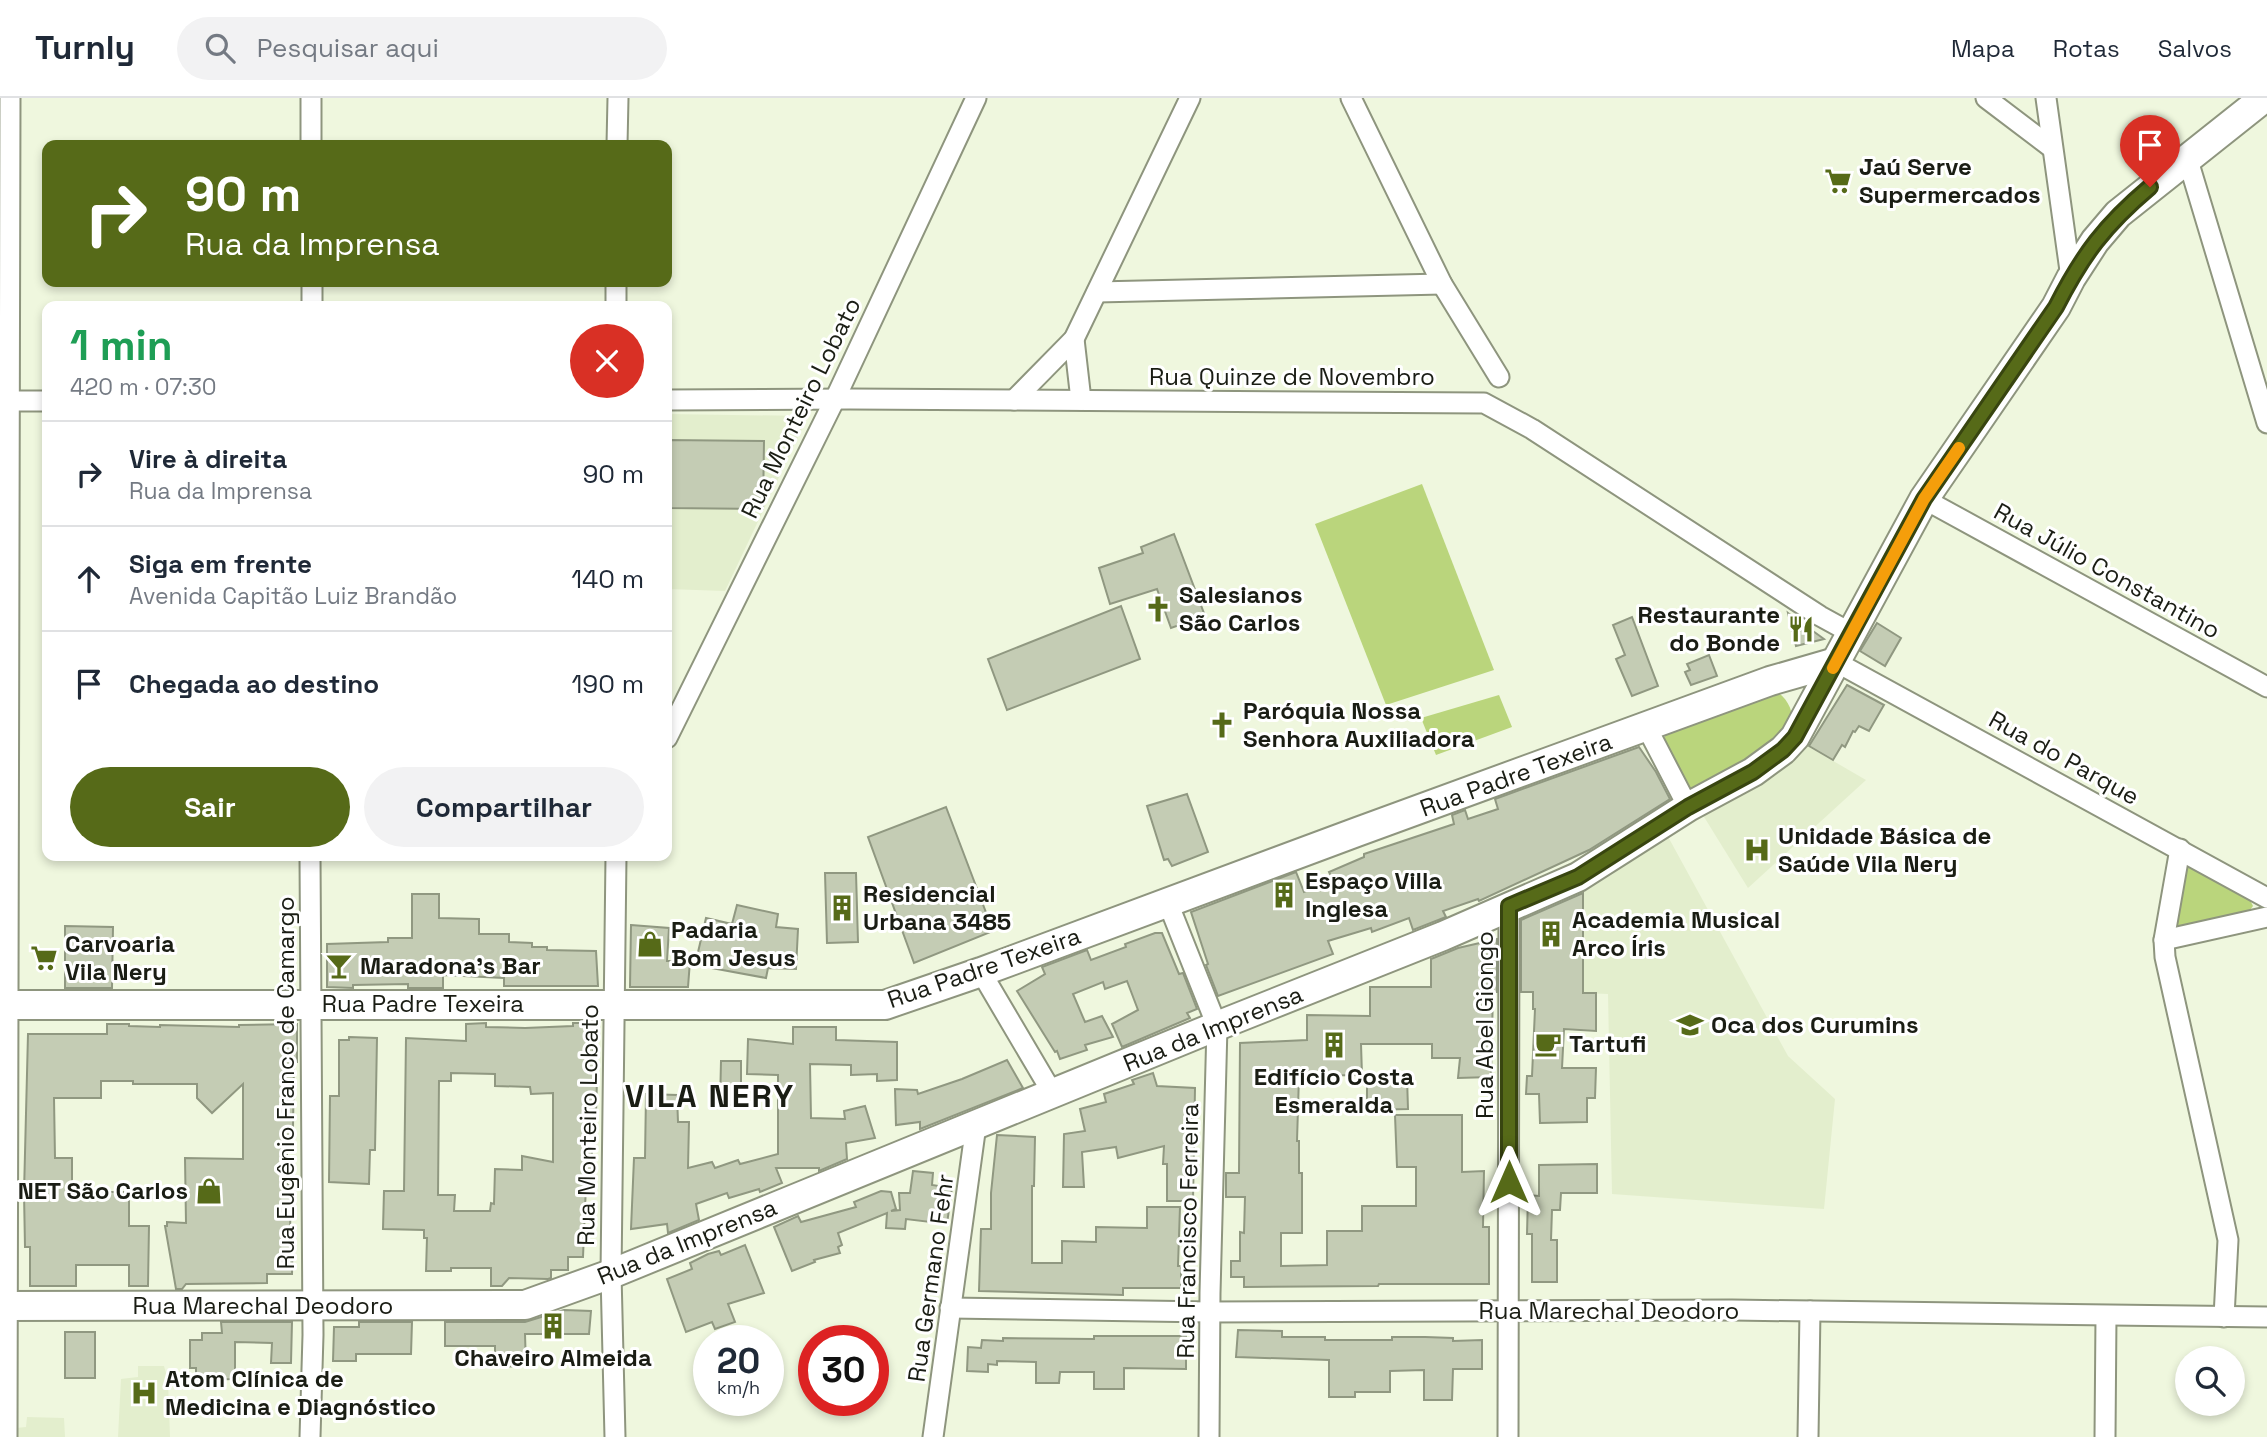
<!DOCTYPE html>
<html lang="pt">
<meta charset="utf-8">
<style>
:root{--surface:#fff;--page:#f2f2f3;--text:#1f2937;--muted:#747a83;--line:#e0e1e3;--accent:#566a18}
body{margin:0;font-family:"Space Grotesk",sans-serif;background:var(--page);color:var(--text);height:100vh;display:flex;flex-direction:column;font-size:26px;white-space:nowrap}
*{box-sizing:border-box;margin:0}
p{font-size:23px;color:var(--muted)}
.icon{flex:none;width:38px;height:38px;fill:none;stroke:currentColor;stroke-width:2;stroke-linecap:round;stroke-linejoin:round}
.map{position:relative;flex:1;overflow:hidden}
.side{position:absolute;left:42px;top:203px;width:630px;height:560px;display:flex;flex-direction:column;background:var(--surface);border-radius:14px;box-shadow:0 4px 10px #0003}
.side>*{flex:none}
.hud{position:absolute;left:42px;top:42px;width:630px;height:147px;border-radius:14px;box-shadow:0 4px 10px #0003;background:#566a18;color:#fff;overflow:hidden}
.buttons{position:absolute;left:2175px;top:1248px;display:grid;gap:14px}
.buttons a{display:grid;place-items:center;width:70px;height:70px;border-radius:50%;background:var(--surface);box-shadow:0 4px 10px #0003;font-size:35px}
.speed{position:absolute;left:693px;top:1227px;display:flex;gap:14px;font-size:35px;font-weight:700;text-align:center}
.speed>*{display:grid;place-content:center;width:91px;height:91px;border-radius:50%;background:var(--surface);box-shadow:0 4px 10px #0003;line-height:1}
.speed small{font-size:18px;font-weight:400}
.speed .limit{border:10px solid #d22;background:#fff;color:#111}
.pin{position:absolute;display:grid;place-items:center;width:60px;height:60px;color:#fff;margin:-72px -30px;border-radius:50% 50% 50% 0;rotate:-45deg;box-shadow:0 0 7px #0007}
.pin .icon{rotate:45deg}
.me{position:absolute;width:77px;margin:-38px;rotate:0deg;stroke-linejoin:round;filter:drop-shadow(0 0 5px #0008)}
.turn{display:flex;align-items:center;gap:24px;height:147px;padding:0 28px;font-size:32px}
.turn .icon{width:91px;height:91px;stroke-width:2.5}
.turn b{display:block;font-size:49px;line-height:60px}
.round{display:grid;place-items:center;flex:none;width:74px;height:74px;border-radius:37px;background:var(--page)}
.head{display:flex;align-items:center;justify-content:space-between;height:119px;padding:0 28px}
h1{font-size:42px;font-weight:700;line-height:52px;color:#1e9e55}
.action{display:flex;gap:14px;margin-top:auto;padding:14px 28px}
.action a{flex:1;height:80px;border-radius:42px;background:var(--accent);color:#fff;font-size:28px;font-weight:700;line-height:80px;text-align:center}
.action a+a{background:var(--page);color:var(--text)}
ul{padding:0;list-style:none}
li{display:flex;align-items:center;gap:21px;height:105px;padding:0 28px;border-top:2px solid var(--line)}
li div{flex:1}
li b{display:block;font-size:26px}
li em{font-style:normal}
header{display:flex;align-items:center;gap:42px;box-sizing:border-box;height:98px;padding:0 35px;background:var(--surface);border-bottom:2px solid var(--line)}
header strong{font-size:33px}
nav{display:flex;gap:38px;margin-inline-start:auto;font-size:24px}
.search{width:490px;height:63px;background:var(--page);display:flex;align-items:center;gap:18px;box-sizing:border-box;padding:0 24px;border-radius:38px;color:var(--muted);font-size:26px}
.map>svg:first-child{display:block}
</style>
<header>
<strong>Turnly</strong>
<div class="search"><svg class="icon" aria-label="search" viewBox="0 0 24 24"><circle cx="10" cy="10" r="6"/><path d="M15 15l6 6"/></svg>Pesquisar aqui</div>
<nav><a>Mapa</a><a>Rotas</a><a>Salvos</a></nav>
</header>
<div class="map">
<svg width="2267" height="1339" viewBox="0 0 2267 1339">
<rect width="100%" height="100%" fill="#eff7de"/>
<!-- built -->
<g fill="#e3eecd">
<path d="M667 316 806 318 807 320 725 493 667 491Z"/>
<path d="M1797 642 1866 682 1748 790 1701 714Z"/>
<path d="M1666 735 1788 958 1835 1001 1824 1111 1612 1096 1608 896 1583 895V794L1613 776Z"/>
<path d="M138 1268H164L168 1282 170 1339H118L121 1281 138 1279Z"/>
<path d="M27 1319 64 1320 65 1339H16V1330L26 1329Z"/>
</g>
<!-- green -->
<g fill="#bad57c">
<path d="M1422 386 1494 572 1386 607 1315 426Z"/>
<path d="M1774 592C1790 601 1794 616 1793 633L1691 701C1680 680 1657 654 1667 630Z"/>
<path d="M1499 597 1512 629 1436 657 1421 620Z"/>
<path d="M2191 763 2250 802 2253 808 2250 812 2177 833 2175 830 2182 766Z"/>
</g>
<!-- building -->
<g fill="#c4ccb4" stroke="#909881" stroke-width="2" fill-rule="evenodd">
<path d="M667 342 764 343 763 411 667 410Z"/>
<path d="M1174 436 1205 518 1171 530 1157 491 1110 506 1099 470 1143 455 1141 449Z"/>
<path d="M1121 508 1140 561 1007 612 988 561Z"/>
<path d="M1788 515 1824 541 1796 548Z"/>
<path d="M1632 519 1658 588 1632 598 1616 561 1625 557 1613 527Z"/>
<path d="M1877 525 1901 540 1885 568 1860 553Z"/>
<path d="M1709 557 1717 578 1691 587 1685 574 1690 572 1687 566Z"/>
<path d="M1847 587 1884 607 1869 633 1859 628 1855 634 1853 633 1845 649 1842 647 1833 662 1809 648Z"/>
<path d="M1639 649 1656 674 1670 701 1589 752 1479 803 1478 801 1443 813 1446 819 1413 832 1409 820 1372 834 1371 830 1328 843 1333 856 1218 898 1206 867 1208 866 1191 814 1296 774 1304 794 1333 782 1329 774 1364 759V756L1454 726 1452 717 1465 712 1468 721 1498 711 1495 701Z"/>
<path d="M1187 696 1208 754 1172 768 1168 761 1164 762 1147 708Z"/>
<path d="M946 709 993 833 914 865 868 739Z"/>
<path d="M825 775H856L858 844 827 845Z"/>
<path d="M1583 795V895H1596V933L1564 931 1562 970H1596L1595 1000H1587V1024L1540 1025 1539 996H1526L1527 978H1532L1535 911H1533V894H1521V822Z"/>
<path d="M412 796H439V820L479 821V836H509V844L532 845V849H547V852L596 853 598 888H504V880L443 877V890H408V886L353 887V890L327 889V846L388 844V840H412Z"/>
<path d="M737 807 778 816 776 829 798 831 796 871 768 870 766 880 695 867 706 820 732 826Z"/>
<path d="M631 827 669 830 667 863H690L688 889H630Z"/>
<path d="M65 828 113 829 112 890H65Z"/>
<path d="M1155 835H1162L1179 876 1183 875 1197 911 1187 915 1190 920 1122 949 1112 926 1138 912 1127 883 1105 891 1103 884 1073 896 1085 924 1102 918 1113 939 1085 947 1087 952 1060 961 1057 953 1055 954 1017 893 1045 876 1042 869 1087 852 1091 862 1126 849 1125 846Z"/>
<path d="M1497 841V894H1493L1491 979 1458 980 1460 960H1432V946H1361L1362 977 1299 978 1297 1043H1299V1075H1302V1135H1281V1168L1327 1167V1133H1362V1108H1416V1069H1397L1395 1017H1462V1074L1484 1073 1483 1129H1489V1186H1379L1378 1188 1244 1189V1179H1231V1163H1240V1134L1244 1135 1245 1099H1226V1075H1239L1240 945 1307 942V917L1370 918V889H1431V861L1458 850Z"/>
<path d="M486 925V929L525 930 573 928V925H594L595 944H593L594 981H597L596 1015H593L591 1087H586L583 1159H568V1172H551V1180L548 1181 509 1180 502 1188H491V1170H451V1173H426L427 1140H424V1132L383 1131 384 1093H404L406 940 466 943V926ZM451 975 495 976V988L530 989 531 996 553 995V1064L522 1058V1072L495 1071 494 1106 491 1105 490 1113H454L455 1097H438L439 983H451Z"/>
<path d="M107 926H129V928L160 929V927L239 929V927L297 926V964H294L293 1029H291V1053H287V1087H291L290 1135H293L292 1176H267V1185L186 1186 182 1191H176L165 1128H167V1124L186 1125 185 1060 243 1061V986L212 1015 197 1000V986H133V983H101V1000H54L55 1060H72V1094H129V1128H149L148 1188H129V1167H76V1188H30V1149H25L24 1095 28 936H107Z"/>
<path d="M793 929H836V942L897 944V982L877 983V976L851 977V967L810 966 811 1020 845 1021 844 1013 865 1008 875 1040 846 1045 847 1061 819 1073V1070H776L782 1085 760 1094 759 1091 729 1100 727 1095 696 1106 699 1122 668 1135 667 1126 631 1131 634 1060H645L646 996 677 997 678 1024H689L688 1070 712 1064 715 1070 738 1062 740 1066 778 1056V977L747 976 748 941 793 946Z"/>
<path d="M349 939 377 940 375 1052H370L369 1086 329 1084 330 998H339V942H349Z"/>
<path d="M1007 962 1023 990 920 1031V1024L896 1027 895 991 917 992 918 996 962 981Z"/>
<path d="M721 963H741V1007H720Z"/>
<path d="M1153 975 1157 988 1195 990 1193 1103H1167V1066H1163L1164 1048 1118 1060 1116 1049 1082 1054 1084 1089H1063L1064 1036 1085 1033 1080 1011 1106 1004 1104 996 1134 986 1132 982Z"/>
<path d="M1367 979H1407L1408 1011 1367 1012Z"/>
<path d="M997 1037 1035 1039 1034 1088H1032V1165H1062V1143L1096 1144V1129L1147 1130V1109H1180L1178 1168H1181V1190H1123V1197L979 1193 981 1131H991V1095Z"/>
<path d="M1597 1066V1095H1561L1560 1112H1552L1551 1142H1557V1184H1532V1136H1527L1528 1097 1539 1098V1067Z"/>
<path d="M913 1073 933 1075 932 1087 952 1090 947 1126 906 1121 905 1131 886 1130 887 1115 838 1135 842 1147 838 1149 840 1155 814 1162 815 1164 792 1173 774 1129 798 1118 801 1124 856 1109 854 1104 881 1093 891 1094 896 1111 891 1113 900 1112 899 1095H910Z"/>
<path d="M745 1147 764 1195 728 1206 735 1224 715 1231 712 1224 686 1234 667 1181 692 1171 690 1165 708 1156 719 1153 721 1157Z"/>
<path d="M564 1212 591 1213 589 1236H525L526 1268 495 1269V1248H445V1224H525Z"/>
<path d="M221 1224H292L291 1265H271L272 1245 235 1244V1281L196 1282V1270H190V1242H202V1235H222Z"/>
<path d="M359 1224H412L411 1256H356V1263H333L334 1229H359Z"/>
<path d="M1238 1232 1282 1233V1239H1325V1242H1392V1239H1425L1453 1240V1243L1482 1242V1271H1453L1452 1302H1424V1272L1390 1273V1294H1355V1299H1329V1262L1236 1259Z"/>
<rect x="65" y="1234" width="30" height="46"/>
<path d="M1094 1238H1186V1271L1124 1270V1291H1094V1274H1060L1059 1285H1036V1264L997 1263V1267L988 1266V1274L967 1273 968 1249 981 1250 982 1242 1003 1243V1240L1094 1241Z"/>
</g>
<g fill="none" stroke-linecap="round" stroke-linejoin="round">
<!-- street casing -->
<g stroke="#8e957e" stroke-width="23">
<g id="street">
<path d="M311 0V47"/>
<path d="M1351 0 1442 186 1499 279"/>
<path d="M1986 0 2052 50"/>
<path d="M2046 0 2071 180"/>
<path d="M617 47 618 0"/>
<path d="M2187 59 2267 325"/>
<path d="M312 184V208"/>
<path d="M1097 194 1442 186"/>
<path d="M616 208V184"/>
<path d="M1074 241 1081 302"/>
<path d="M667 302 850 301 1484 305 1532 331 1820 518 1851 535"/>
<path d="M1014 302 1074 241 1190 0"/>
<path d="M0 303H47"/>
<path d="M1924 401 2267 589"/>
<path d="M1836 564 2267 800"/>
<path d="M1647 630 1688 709"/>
<path d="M667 640 835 301 976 0"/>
<path d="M2180 751 2164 842 2165 859 2228 1142 2224 1219"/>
<path d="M1168 805 1217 928 1210 1195 1209 1339"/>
<path d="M2164 842 2267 819"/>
<path d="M981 874 1053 996"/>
<path d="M950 1210 1210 1214 1732 1212 2267 1219"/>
<path d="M7 1339 10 0"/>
<path d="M310 1339 313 1237 310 758"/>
<path d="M615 1339 611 1176 616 758"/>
<path d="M933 1339 976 1027"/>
<path d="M1508 1339 1509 808"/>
<path d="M1808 1339 1810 1213"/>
<path d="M2105 1339 2106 1218"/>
</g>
</g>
<!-- secondary casing -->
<g stroke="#8e957e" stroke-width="32">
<g id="secondary">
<path d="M0 907H885L981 874 1357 734 1770 583 1836 564"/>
<path d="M0 1208 525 1207 611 1176 1217 928 1443 838 1578 779 1688 709 1753 674 1783 652 1795 639 1924 401 2056 209 2071 180 2095 143 2118 116 2264 0"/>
</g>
</g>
<!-- street -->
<use href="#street" stroke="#fff" stroke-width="19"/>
<!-- secondary -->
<use href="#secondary" stroke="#fff" stroke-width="28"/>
</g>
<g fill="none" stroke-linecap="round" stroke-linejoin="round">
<!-- route casing -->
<g stroke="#384510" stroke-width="18">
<path id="route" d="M1509 1084V808L1578 779 1688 709 1753 674 1783 652 1795 639 1924 401 2056 209C2083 156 2105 127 2150 89"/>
</g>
<!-- route -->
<use href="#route" stroke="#566a18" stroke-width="12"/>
<!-- slow -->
<path stroke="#f59e0b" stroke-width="12" d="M1833 570 1924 401 1959 350"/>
</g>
<!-- icons -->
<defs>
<g id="supermarket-bare" transform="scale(2.1)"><path d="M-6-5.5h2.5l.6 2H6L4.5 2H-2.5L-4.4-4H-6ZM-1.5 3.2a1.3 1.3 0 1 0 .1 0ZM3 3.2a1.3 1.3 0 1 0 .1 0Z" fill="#566a18" stroke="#fff" stroke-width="2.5" paint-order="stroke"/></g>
<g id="church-bare" transform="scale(2.1)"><path d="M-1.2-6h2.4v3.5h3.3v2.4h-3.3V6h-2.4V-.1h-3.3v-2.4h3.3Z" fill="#566a18" stroke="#fff" stroke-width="2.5" paint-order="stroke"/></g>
<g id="restaurant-bare" transform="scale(2.1)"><path d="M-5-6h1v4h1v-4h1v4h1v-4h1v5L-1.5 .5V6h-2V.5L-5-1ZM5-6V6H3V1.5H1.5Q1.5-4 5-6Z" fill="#566a18" stroke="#fff" stroke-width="2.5" paint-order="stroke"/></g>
<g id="hospital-bare" transform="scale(2.1)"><path d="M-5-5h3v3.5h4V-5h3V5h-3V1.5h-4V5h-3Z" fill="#566a18" stroke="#fff" stroke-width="2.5" paint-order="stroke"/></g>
<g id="building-bare" transform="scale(2.1)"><path d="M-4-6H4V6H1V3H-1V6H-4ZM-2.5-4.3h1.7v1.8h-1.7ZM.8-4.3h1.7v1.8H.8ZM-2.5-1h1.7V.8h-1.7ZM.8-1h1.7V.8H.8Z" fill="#566a18" stroke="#fff" stroke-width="2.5" paint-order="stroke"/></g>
<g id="shop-bare" transform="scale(2.1)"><path d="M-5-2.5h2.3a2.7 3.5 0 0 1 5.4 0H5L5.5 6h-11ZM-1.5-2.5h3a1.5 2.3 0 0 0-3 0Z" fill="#566a18" stroke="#fff" stroke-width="2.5" paint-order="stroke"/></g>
<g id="bar-bare" transform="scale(2.1)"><path d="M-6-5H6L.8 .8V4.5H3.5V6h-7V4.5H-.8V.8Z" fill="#566a18" stroke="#fff" stroke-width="2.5" paint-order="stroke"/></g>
<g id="school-bare" transform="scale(2.1)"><path d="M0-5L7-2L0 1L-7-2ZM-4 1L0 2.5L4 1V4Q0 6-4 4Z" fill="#566a18" stroke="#fff" stroke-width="2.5" paint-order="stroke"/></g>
<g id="cafe-bare" transform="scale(2.1)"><path d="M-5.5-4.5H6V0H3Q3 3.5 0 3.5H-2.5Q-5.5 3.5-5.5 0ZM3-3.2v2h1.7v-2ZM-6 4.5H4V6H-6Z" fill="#566a18" stroke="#fff" stroke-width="2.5" paint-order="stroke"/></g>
</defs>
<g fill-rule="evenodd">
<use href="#supermarket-bare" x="1838" y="83"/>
<use href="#church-bare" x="1158" y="511"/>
<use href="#restaurant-bare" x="1801" y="531"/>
<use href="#church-bare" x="1222" y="627"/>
<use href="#hospital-bare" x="1757" y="752"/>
<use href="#building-bare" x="1284" y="797"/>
<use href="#building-bare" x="842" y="810"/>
<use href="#building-bare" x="1551" y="836"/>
<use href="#shop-bare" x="650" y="846"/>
<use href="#supermarket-bare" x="44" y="860"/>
<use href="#bar-bare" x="339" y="868"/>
<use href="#school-bare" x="1690" y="927"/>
<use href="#cafe-bare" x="1548" y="946"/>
<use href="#building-bare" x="1334" y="947"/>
<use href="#shop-bare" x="209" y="1093"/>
<use href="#building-bare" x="553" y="1228"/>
<use href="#hospital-bare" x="144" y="1295"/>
</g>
<g text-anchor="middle" stroke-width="6" stroke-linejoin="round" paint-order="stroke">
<!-- poi labels -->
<g font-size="24" font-weight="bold" fill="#1a1d14" stroke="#fff" text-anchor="start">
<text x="1859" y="77">Jaú Serve<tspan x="1859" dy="28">Supermercados</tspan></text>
<text x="1179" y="505">Salesianos<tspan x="1179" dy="28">São Carlos</tspan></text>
<text x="1780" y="525" text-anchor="end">Restaurante<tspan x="1780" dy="28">do Bonde</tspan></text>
<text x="1243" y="621">Paróquia Nossa<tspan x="1243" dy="28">Senhora Auxiliadora</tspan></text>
<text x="1778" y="746">Unidade Básica de<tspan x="1778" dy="28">Saúde Vila Nery</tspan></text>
<text x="1305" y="791">Espaço Villa<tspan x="1305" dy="28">Inglesa</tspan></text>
<text x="863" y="804">Residencial<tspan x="863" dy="28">Urbana 3485</tspan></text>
<text x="1572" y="830">Academia Musical<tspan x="1572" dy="28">Arco Íris</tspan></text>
<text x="671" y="840">Padaria<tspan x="671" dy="28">Bom Jesus</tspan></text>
<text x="65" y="854">Carvoaria<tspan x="65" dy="28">Vila Nery</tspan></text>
<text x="360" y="876">Maradona's Bar</text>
<text x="1711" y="935">Oca dos Curumins</text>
<text x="1569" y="954">Tartufi</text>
<text x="1334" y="987" text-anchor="middle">Edifício Costa<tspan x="1334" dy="28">Esmeralda</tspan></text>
<text x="188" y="1101" text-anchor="end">NET São Carlos</text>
<text x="553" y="1268" text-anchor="middle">Chaveiro Almeida</text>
<text x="165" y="1289">Atom Clínica de<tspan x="165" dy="28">Medicina e Diagnóstico</tspan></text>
</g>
<!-- street labels -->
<g font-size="24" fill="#1a1d14" stroke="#fff">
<text x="1292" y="287">Rua Quinze de Novembro</text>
<text transform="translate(801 310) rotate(-64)" y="8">Rua Monteiro Lobato</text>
<text transform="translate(2107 473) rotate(29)" y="8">Rua Júlio Constantino</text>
<text transform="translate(2064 660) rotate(29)" y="8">Rua do Parque</text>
<text transform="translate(1516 677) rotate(-20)" y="8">Rua Padre Texeira</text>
<text transform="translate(984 870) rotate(-19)" y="8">Rua Padre Texeira</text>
<text x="423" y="914">Rua Padre Texeira</text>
<text transform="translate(1485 927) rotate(-90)" y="8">Rua Abel Giongo</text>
<text transform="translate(1213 931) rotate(-22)" y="8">Rua da Imprensa</text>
<text transform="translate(286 985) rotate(-90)" y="8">Rua Eugênio Franco de Camargo</text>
<text transform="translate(588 1027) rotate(-89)" y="8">Rua Monteiro Lobato</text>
<text transform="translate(1188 1133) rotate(-89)" y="8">Rua Francisco Ferreira</text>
<text transform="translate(687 1144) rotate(-22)" y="8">Rua da Imprensa</text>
<text transform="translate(931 1180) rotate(-82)" y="8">Rua Germano Fehr</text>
<text x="263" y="1216">Rua Marechal Deodoro</text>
<text x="1609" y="1221">Rua Marechal Deodoro</text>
</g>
<!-- district labels -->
<g font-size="32" font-weight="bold" letter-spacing="2" fill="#1a1d14" stroke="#fff">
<text x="710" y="1009">VILA NERY</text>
</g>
</g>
</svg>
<div class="buttons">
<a><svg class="icon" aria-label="search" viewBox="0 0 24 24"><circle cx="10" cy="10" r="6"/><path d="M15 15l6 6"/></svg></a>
</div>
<div class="speed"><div>20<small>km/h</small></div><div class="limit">30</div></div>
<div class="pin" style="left:2150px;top:89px;background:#d93025"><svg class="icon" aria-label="arrive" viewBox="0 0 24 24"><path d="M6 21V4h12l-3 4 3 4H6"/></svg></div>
<svg class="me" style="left:1509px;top:1084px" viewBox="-20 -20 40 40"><path d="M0-17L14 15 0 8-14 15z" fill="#566a18" stroke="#fff" stroke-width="4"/></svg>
<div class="hud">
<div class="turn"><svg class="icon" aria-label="right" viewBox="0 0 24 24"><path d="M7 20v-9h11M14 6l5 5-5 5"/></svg><div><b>90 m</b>Rua da Imprensa</div></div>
</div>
<section class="side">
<div class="head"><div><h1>1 min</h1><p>420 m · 07:30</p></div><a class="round" style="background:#d93025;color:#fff"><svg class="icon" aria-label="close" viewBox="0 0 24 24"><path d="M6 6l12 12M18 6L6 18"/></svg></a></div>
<ul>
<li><svg class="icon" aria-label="right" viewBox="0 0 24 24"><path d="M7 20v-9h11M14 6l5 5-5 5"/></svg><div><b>Vire à direita</b><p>Rua da Imprensa</p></div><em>90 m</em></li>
<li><svg class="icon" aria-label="ahead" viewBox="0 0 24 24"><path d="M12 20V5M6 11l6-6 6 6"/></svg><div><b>Siga em frente</b><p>Avenida Capitão Luiz Brandão</p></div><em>140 m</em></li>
<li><svg class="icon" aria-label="arrive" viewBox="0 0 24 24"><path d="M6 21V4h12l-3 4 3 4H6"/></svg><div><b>Chegada ao destino</b></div><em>190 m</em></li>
</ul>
<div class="action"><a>Sair</a><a>Compartilhar</a></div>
</section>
</div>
